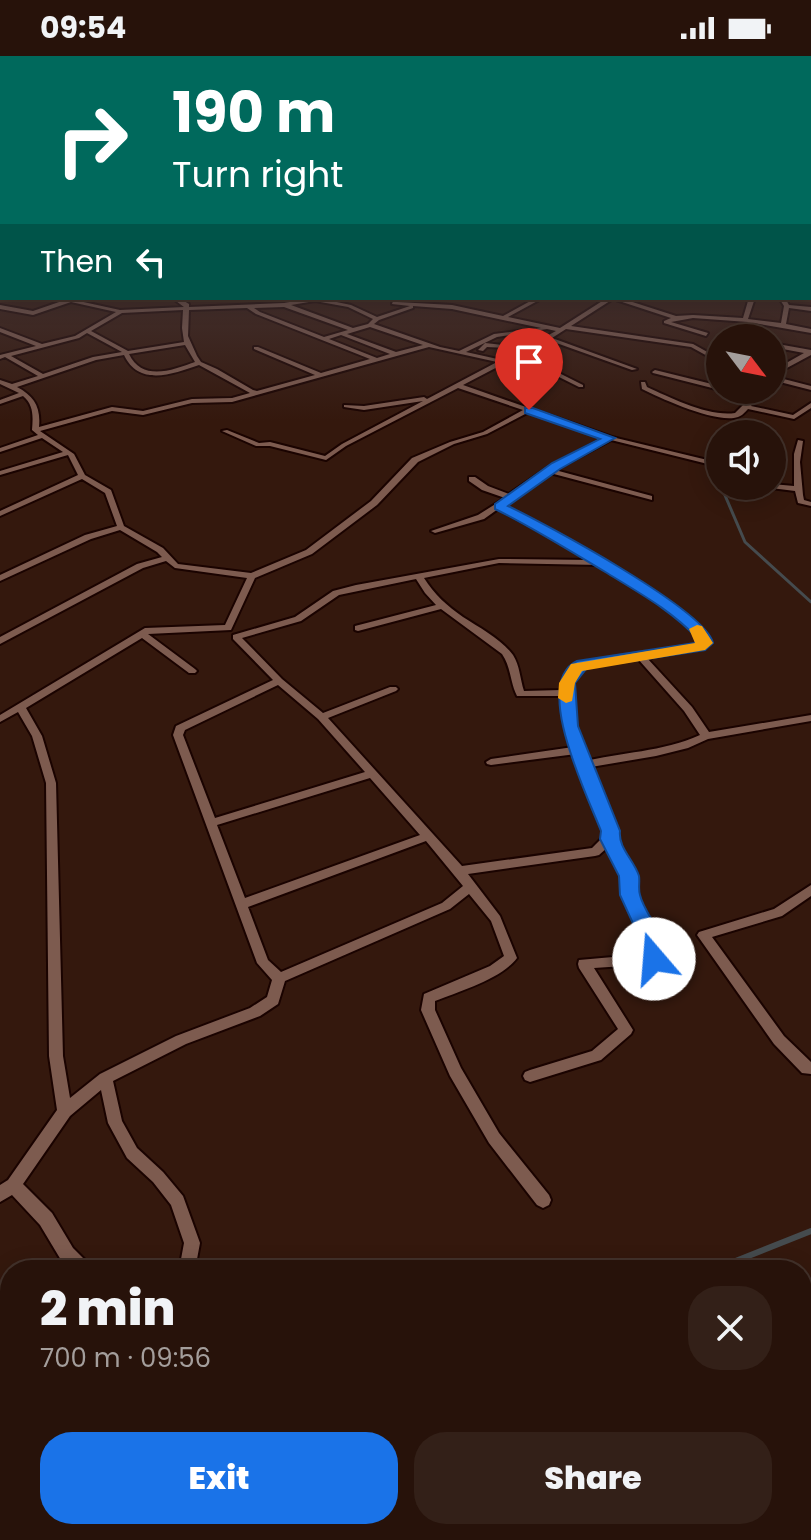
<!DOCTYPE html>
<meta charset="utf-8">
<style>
:root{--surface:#27120a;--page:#332018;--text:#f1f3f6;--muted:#a49e9c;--line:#43322b;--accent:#1a73e8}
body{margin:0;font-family:Poppins,sans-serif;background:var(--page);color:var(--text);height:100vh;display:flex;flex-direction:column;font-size:30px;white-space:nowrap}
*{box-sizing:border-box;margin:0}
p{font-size:26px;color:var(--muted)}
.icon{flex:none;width:44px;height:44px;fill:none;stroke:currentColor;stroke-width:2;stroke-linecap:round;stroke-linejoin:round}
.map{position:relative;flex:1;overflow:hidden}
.panel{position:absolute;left:0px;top:1204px;width:812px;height:280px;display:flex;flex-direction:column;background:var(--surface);border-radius:32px 32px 0 0;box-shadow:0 4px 20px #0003,0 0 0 2px var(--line)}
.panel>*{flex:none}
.top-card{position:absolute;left:0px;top:0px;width:812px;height:244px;box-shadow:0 4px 20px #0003,0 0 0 2px var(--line);background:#00695c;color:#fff;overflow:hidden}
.needle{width:52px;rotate:122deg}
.tools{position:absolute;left:706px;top:268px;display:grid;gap:16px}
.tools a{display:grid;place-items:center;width:80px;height:80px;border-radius:50%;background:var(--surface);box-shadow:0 4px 20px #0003,0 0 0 2px var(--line);font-size:40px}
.pin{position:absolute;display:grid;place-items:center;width:68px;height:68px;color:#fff;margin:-82px -34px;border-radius:50% 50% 50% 0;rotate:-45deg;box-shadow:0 0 8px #0007}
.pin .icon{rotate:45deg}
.me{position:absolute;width:88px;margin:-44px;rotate:342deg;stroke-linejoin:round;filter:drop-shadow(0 0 6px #0008)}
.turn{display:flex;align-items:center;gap:28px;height:168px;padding:0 40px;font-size:36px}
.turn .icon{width:104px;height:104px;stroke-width:2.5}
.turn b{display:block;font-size:56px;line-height:68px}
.then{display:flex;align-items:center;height:76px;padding:0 40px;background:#0003;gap:16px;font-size:30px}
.round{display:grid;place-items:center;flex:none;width:84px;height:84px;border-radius:32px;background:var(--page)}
.summary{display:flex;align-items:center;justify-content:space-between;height:136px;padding:0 40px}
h1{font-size:48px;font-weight:800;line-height:60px}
.button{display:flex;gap:16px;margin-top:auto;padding:16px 40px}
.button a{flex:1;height:92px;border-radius:32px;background:var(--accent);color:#fff;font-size:32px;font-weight:800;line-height:92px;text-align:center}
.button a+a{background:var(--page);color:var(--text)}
.status{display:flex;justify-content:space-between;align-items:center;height:56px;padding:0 40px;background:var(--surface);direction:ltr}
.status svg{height:22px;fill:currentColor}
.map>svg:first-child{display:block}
</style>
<div class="status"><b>09:54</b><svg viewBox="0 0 49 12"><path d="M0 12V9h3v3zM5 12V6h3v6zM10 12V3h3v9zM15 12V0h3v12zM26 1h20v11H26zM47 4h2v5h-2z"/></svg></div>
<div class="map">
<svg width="811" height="1484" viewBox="0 0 811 1484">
<rect width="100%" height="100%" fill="#34180d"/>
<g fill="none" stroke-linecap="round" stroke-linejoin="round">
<!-- stream-far2 -->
<path stroke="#454b4e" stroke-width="2" d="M720 392V402"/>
<!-- stream-far1 -->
<g stroke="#454b4e" stroke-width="3">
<path d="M720 400V425"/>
<path d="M721 430 745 486 811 546"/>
</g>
<!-- stream -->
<g stroke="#454b4e" stroke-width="6">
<path d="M713 1214 811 1175"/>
<path d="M373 1484 385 1474"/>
</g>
<!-- minor casing -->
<g stroke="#1a0300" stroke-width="4">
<g id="minor">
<rect x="810" y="170" width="1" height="2"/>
<rect x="0" y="195" width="2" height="2"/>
<path d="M0 222 2 223V227L0 226Z"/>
<path d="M65 242 120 254 184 251 172 242H179L189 248V251L284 247 313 242H324L322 243 351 249 377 261 410 250 392 248 394 242H400L397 246 452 249 503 260 536 242H543L508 261 560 272 607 242H620L676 260 693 259 743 262 748 245 751 243 754 245 748 263 781 267 784 250 779 242H785L789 249 811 251V255L789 252 786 268 811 273V277L754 267 726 282 720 283V281L748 266 693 262 671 266 708 277 706 280 664 267V265L671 262 613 243 571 270 693 288 720 303V307L691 291 566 273 552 282 637 313 632 314 548 284 512 303 561 318 583 329V331H579L557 320 507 306 463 329 612 381 720 407V411L611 384 555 414 652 440V444L550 417 503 449 581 491 649 532 678 553 699 571 710 587 703 593 647 602 692 651 709 676 811 659V665L708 683 688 692 656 700 591 711 616 775C614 790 626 803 633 816 636 824 635 833 637 841 643 864 665 882 659 907L654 908 594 912 633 974 631 978 601 1004 530 1026 525 1024 523 1020 525 1016 530 1014 592 995 618 973 579 912 578 908 579 904 647 898V887L629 853 624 839 623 820 608 791 599 799 595 800 468 818 500 860 517 902C501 923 460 935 435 945V954L461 1012 499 1077 549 1139 551 1144 549 1149 543 1152 537 1149 489 1087 450 1020 421 954 424 938 490 910 504 900 491 865 469 838 450 853 285 925 278 948 260 960 186 988 113 1025 122 1065 137 1092 163 1116 183 1140 200 1187 195 1214H179L184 1187 171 1149 153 1126 127 1102 108 1067 101 1034 70 1060 23 1128 52 1157 73 1192 89 1208 91 1214H71L61 1204 40 1169 12 1139 0 1146V1129L8 1124 57 1054 49 1000 46 727 32 680 18 656 0 666V659L145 572 225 569 247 522 175 512 166 505 143 512 0 588V581L137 508 162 501 157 496 120 474 91 483 0 525V519L85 479 117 470 105 437 82 423 0 460V455L78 419 68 399 0 419V415L63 396 42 382 0 396V392L38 379 32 374C33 361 34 349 23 340L0 348V344L19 337 0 328V324L12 328 38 320 5 301 0 303V299L36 290 0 276V272L42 288 75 280 116 256 71 246 33 259 0 253V249L33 255 65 244ZM315 245 348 251 373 263 368 268 353 272 291 249ZM413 250 452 253 541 272 494 278 459 295 440 291 374 268 379 264 413 252ZM284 251 348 274 324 281 260 256 254 252ZM247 252 256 258 370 303 321 317 258 291H254V293L315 319 257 335 253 334 217 313 201 306 197 300 188 280 189 254ZM183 254 182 272 184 286 128 295 91 275 122 257ZM370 271 423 289 396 296 347 278ZM547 273 556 275 502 304 466 296 497 281 522 277 503 289 485 287 478 294 483 295 487 291 506 292 529 276ZM87 277 122 296 93 301 43 318 11 300 79 282ZM341 279 390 298 377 302 329 283ZM185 289 195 306C173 314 142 326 129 298ZM429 291 497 306 427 343 424 341 364 350 344 349V351L364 354 423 345 342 388 325 400 270 386 259 387 227 374 222 375 256 390H270L326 404 346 390 458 332 523 354 483 376 450 386 412 402 371 445 306 494 251 517 178 508 163 492 124 470 111 434 85 419 74 398 40 375 112 355 143 359 192 347 232 346ZM124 299C139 331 173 318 199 309L250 337 232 342 192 343 143 355 112 351 39 371C41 351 34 340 17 331L96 304ZM529 356 604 382 553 408 509 438 488 430 475 421H469V425L482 434 505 442 478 459 431 475 435 477 484 463 498 453 593 504 499 503 356 529 333 535 295 561 233 579V583L273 624 176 670 173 679 257 907 272 924 267 941 250 952 176 980 100 1018 70 1042 63 1000 56 727 42 680 26 652 142 582 189 617H195L197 615 195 613 148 578 231 574 255 522 312 498 377 449 418 406 454 388 487 378ZM499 507 600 509 672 556 692 574 700 586 697 589 580 606 568 617 561 634 524 635C520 623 520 610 513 599 501 583 480 572 463 561 447 550 434 538 424 522ZM416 523 425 537 436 549 355 570V574L358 575 441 553 502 598C511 611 510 626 517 640H561L565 670 573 691 491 703 486 706 487 708 491 709 576 698 577 700H585L586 698C578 678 555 622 587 610 600 605 623 605 638 603L684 655 700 679C662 696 622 696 581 706L580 708 604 775 603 781 592 792 462 810 328 662 396 635 398 633 396 631H390L323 657 282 623 242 582 301 565 339 539ZM278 629 318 663 365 716 215 762 183 679 185 674ZM370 722 420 779 245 842 217 769ZM426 785 463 830 442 847 281 916 268 904 248 851Z"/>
<path d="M772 287 811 294V299L772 320V315L804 297 772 291Z"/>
<path d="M655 314 720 330V334L653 317 652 316Z"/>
<path d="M772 320 811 330V334L772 324Z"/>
<path d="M641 326H645L647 331C671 342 709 361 735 357L750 342 724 334H734L752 339 755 334H761L751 350 793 359 811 347V352L794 363 748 353C744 357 743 359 738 361 717 368 662 343 642 333Z"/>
<path d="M798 384 803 385 800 406 803 439 804 444 811 446V450L798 447 795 435 771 432 767 430H772V428L794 430V398Z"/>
<path d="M811 829V840L782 860 712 881 784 980 811 1006V1018L802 1017 774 988 697 879 699 876 774 853Z"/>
<path d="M583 1474H606L612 1484H589Z"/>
</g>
</g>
<!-- motorway casing -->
<g stroke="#1a0300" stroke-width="4">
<rect id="motorway" x="810" y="192" width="1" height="6"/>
</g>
<!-- minor -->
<use href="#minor" fill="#7d5b4f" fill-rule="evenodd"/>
<!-- motorway -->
<use href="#motorway" fill="#dc91a7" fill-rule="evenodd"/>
</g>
<!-- sky -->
<linearGradient id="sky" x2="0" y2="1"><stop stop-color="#1d0d07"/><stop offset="0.43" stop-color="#4a3d40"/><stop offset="1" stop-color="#4a3d40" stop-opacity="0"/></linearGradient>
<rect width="811" height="365" fill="url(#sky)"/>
<!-- route -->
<path fill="#1a73e8" stroke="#114b97" stroke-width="2" d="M525 352H533L615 382 560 413 508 450C544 467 706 554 713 587L705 594 587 612 575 627 578 670 620 775C618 792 634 804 639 820 640 826 638 833 640 839 645 861 674 886 662 909L654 911 647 909 642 887 620 839 619 820 600 783 601 775C588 741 531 627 577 605L695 587 697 582C671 554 639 537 607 517 570 495 534 472 495 453V448L552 407 600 383 525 357Z"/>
<!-- slow -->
<path fill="#f59e0b" d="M697 569 702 570 713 587 705 594 582 615 575 627 572 645 566 647 558 642 559 627 571 608 695 587 689 573Z"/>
</svg>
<div class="tools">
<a><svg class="needle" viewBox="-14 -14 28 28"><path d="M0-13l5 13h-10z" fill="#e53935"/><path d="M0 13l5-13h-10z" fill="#a49e9c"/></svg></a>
<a><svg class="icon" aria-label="sound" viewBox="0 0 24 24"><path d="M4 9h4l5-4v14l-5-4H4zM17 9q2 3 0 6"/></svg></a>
</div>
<div class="pin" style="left:529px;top:354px;background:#d93025"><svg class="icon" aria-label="arrive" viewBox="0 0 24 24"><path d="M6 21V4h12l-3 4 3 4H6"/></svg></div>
<svg class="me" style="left:654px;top:903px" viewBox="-20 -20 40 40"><circle r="19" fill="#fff"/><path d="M0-13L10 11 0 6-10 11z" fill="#1a73e8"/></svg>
<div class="top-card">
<div class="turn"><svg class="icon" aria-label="right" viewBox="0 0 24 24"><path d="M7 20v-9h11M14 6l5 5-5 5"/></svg><div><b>190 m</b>Turn right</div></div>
<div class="then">Then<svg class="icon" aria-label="left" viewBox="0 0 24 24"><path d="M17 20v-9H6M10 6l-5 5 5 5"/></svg></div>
</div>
<section class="panel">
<div class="summary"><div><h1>2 min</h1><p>700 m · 09:56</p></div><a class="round"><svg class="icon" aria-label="close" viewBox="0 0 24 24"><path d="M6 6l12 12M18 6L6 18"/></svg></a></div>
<div class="button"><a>Exit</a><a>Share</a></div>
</section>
</div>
